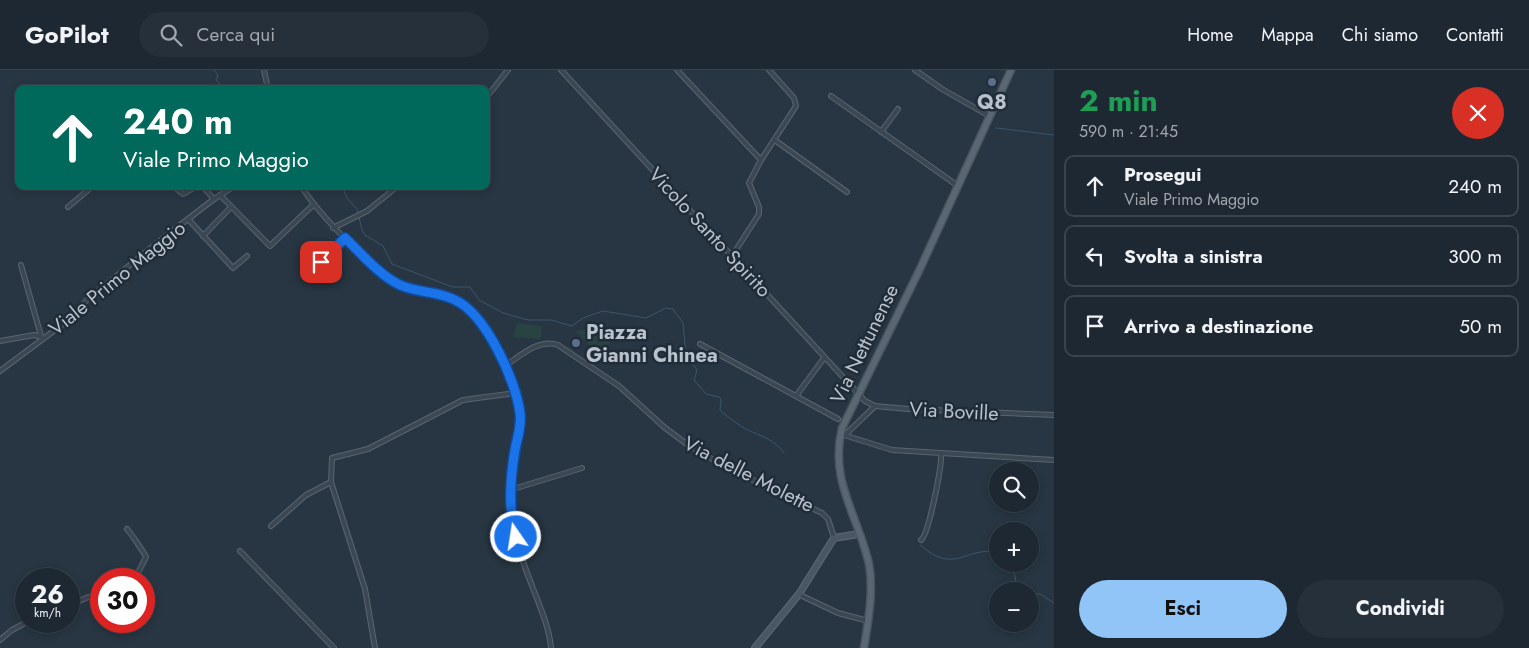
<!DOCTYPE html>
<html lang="it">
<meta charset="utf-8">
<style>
:root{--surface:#1d2832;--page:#25303a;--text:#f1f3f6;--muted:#a0a6ac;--line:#3b444d;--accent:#92c5f7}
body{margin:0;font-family:Jost,sans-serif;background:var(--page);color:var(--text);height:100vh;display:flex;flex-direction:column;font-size:19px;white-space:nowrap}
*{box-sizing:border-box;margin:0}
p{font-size:16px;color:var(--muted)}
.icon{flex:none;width:28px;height:28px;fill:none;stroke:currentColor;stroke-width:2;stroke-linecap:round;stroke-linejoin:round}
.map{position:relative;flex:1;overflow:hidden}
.drawer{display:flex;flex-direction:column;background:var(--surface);width:475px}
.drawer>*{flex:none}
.hud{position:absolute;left:15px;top:15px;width:475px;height:105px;border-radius:10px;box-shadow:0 2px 8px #0003,0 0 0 1px var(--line);background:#00695c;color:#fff;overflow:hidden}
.buttons{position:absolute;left:989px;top:392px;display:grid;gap:10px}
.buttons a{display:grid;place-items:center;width:50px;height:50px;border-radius:50%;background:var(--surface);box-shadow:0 2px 8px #0003,0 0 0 1px var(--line);font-size:25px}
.speed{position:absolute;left:15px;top:498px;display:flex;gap:10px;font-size:25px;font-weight:700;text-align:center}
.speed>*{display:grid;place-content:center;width:65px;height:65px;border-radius:50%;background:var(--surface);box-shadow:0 2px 8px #0003,0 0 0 1px var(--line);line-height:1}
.speed small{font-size:12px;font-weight:400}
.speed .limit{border:8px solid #d22;background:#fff;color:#111}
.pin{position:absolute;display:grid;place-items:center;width:42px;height:42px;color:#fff;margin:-21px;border-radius:10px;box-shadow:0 2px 8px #0006}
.me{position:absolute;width:55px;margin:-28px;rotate:347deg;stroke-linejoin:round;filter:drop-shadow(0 0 4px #0008)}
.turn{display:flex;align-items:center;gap:18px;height:105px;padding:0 25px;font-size:22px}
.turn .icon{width:65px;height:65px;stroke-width:2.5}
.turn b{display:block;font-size:35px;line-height:42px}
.round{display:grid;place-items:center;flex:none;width:52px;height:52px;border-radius:26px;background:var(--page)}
.head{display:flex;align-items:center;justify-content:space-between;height:85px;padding:0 25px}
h1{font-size:30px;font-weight:700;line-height:38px;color:#1e9e55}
.button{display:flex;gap:10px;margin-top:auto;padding:10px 25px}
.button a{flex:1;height:58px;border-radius:30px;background:var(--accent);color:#111;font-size:20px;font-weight:700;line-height:58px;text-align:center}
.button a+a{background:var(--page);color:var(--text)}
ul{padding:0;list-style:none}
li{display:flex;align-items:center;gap:15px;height:62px;margin:0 10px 8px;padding:0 15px;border:2px solid var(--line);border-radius:10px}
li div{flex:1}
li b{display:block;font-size:19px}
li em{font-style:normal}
header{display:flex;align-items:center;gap:30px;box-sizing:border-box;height:70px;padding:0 25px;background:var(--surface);border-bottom:1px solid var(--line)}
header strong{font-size:24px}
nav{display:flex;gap:28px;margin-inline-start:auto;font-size:18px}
.search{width:350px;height:45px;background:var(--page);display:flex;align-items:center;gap:12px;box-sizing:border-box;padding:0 18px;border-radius:28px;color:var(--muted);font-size:19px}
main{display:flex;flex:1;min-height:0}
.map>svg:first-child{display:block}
</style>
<header>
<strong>GoPilot</strong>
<div class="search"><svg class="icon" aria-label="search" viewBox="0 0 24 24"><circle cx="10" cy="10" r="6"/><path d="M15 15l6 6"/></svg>Cerca qui</div>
<nav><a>Home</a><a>Mappa</a><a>Chi siamo</a><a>Contatti</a></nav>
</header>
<main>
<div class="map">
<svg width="1054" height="578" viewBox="0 0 1054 578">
<rect width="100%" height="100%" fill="#273642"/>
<!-- green -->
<g fill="#294343">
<path d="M516 253 542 256 541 269 514 267Z"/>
<path d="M598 258H608L610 274 595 281 575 261Z"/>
</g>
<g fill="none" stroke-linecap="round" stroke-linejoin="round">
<!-- stream -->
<g stroke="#3d556b" stroke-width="1">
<path d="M214 0 218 5 216 10 224 19"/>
<path d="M996 58 1054 65"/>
<path d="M342 116 347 128 357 139 362 160 365 165 383 176 392 194 453 217H470L479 230 503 243 528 250H551L572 256 583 248 603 241 646 248 666 238 673 239 683 253 686 285 697 300 694 310 706 324 719 327 721 329 720 340 723 343C730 348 738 355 746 359 760 366 775 369 784 383"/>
<path d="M920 475C955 506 965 476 998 482"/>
<path d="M1005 494 1015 505 1017 521"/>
<path d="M1030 524H1040L1054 533"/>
</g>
<!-- street casing -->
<g stroke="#59656f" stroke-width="6">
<g id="street">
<path d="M264 0 268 19"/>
<path d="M561 0 865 331 875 336 908 339 1054 345"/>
<path d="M677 0 761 90 749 113 759 137V144L732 186"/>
<path d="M915 0 942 19 991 47"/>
<path d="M831 26 958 116"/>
<path d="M486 28 508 0"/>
<path d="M881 62 898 39"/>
<path d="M776 71 847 122"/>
<path d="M761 90 796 36 794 28 769 0"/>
<path d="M173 116 183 124 197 116"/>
<path d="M202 116 214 129"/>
<path d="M301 116C318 143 375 204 403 216 424 225 447 221 467 237 491 257 523 323 520 355 517 387 504 419 512 452 517 473 523 494 531 513 539 535 549 555 551 578"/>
<path d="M220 125 270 176 314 134"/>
<path d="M68 137 93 116"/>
<path d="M189 150 233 198 247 186"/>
<path d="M333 158 367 141 398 116"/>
<path d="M203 166 231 137"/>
<path d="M21 195 41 266"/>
<path d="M313 201 345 168"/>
<path d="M0 271 34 265 42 267"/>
<path d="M700 274 838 349"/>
<path d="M505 296C520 286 539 268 558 275L619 316 664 357 688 375 726 397 822 443 828 449 834 468"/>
<path d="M0 301 63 254 88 229 162 169 214 129 235 116"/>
<path d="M796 326 824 288"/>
<path d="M845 365 875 336"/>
<path d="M847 366 892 380 1054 390"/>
<path d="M510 420 582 398"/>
<path d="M271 456 306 425 331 412"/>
<path d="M127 459C130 462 145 484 146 487L139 501 132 509"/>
<path d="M921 470C929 464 942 395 941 384"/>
<path d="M240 481 334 578"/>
<path d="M798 524 838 543 868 551"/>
<path d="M69 535 101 522"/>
<path d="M0 570 12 560 29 551"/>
<path d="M375 578 365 519 331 412 332 388 368 379 463 330 515 323"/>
</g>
</g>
<!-- secondary casing -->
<g stroke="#59656f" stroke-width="8">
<path id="secondary" d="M755 578 799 524 834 468 859 464"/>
</g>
<!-- primary casing -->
<g stroke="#48535e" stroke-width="9">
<path id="primary" d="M864 578C868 552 874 521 869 494 858 445 829 411 842 358L919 201 1011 0"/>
</g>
<!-- street -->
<use href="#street" stroke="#3b4752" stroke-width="4"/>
<!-- secondary -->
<use href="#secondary" stroke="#495765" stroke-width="5.5"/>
<!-- primary -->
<use href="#primary" stroke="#596772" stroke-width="6"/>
</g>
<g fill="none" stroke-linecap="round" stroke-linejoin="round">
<!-- route casing -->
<g stroke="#114b97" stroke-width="12">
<path id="route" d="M321 192 345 168C362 184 379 205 400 215 418 223 437 221 455 230 486 244 516 311 520 343 522 356 517 368 515 380 510 410 508 438 516 467"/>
</g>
<!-- route -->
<use href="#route" stroke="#1a73e8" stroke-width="9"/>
</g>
<!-- markers -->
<g fill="#5c6f8a" stroke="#202c37" stroke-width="2">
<circle cx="992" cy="12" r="5"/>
<circle cx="576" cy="273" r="5"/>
</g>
<g text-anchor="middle" stroke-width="5" stroke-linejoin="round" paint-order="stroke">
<!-- poi labels -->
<g font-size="20" font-weight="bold" fill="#b8c2cc" stroke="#202c37">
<text x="992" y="39">Q8</text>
<text x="586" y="269" text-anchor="start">Piazza<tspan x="586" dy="23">Gianni Chinea</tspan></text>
</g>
<!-- street labels -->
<g font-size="20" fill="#b8c2cc" stroke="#202c37">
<text transform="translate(710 162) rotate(47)" y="7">Vicolo Santo Spirito</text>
<text transform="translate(117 208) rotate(-39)" y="7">Viale Primo Maggio</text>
<text transform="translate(864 274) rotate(-64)" y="7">Via Nettunense</text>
<text transform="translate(954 341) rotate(3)" y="7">Via Boville</text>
<text transform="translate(749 404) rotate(27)" y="7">Via delle Molette</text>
</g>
</g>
</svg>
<div class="buttons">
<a><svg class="icon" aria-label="search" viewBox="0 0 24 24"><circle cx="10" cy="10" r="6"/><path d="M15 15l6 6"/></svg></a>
<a>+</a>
<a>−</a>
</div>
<div class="speed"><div>26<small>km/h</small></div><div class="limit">30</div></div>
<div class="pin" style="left:321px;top:192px;background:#d93025"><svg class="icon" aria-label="arrive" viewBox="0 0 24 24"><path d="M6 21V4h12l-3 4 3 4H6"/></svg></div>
<svg class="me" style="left:516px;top:467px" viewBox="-20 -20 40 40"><circle r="17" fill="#1a73e8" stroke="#fff" stroke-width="3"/><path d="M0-11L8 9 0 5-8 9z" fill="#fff"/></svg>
<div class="hud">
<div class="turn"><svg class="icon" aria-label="ahead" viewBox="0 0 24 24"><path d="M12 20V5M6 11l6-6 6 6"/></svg><div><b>240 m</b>Viale Primo Maggio</div></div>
</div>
</div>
<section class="drawer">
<div class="head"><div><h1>2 min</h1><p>590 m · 21:45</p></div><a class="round" style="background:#d93025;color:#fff"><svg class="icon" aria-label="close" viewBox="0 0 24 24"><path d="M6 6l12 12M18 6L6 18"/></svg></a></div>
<ul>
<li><svg class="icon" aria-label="ahead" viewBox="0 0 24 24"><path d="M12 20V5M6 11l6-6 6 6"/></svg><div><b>Prosegui</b><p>Viale Primo Maggio</p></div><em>240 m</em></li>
<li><svg class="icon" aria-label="left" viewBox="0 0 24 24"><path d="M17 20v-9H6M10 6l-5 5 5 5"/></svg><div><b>Svolta a sinistra</b></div><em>300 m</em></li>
<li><svg class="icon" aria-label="arrive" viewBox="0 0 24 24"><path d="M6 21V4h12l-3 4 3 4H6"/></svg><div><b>Arrivo a destinazione</b></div><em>50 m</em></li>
</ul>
<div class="button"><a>Esci</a><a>Condividi</a></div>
</section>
</main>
